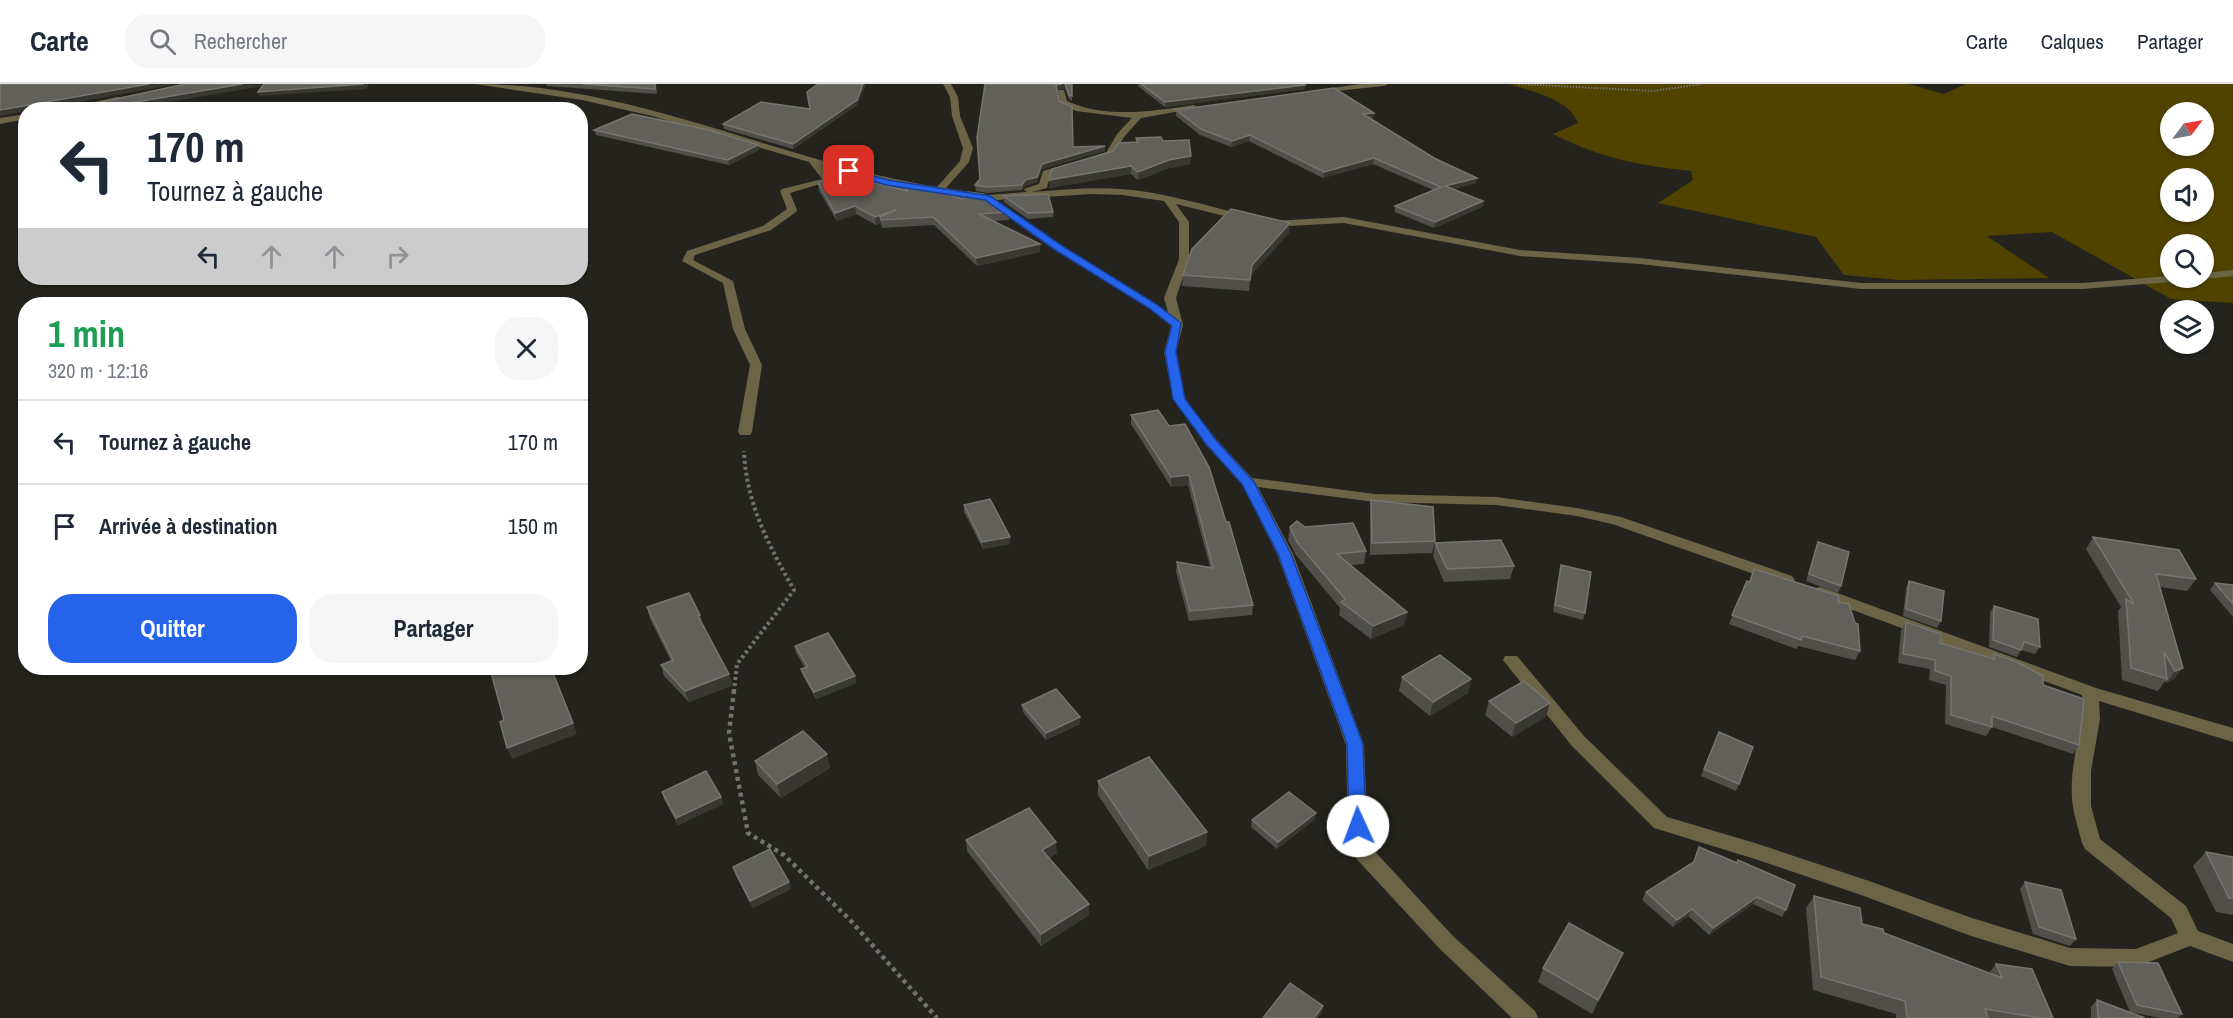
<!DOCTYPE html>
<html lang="fr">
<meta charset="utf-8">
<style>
:root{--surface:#fff;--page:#f6f6f7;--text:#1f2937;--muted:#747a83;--line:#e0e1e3;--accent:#2563eb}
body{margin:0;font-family:"Archivo Narrow",sans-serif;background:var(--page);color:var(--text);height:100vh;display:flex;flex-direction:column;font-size:22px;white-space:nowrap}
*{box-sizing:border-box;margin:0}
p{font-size:20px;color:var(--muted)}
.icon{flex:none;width:33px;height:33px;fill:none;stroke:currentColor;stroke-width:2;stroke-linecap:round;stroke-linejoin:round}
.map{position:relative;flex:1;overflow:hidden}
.side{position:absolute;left:18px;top:213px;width:570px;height:378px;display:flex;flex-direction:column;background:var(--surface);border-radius:24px;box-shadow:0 2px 4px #0004}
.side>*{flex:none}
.banner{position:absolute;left:18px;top:18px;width:570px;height:183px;border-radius:24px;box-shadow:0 2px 4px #0004;background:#fff;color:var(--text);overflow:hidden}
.needle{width:39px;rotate:58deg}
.tools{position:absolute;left:2160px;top:18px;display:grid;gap:12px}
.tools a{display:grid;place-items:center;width:54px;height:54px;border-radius:50%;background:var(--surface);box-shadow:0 2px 4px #0004;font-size:30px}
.pin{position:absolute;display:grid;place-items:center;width:51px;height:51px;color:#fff;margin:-26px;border-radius:12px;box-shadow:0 3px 9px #0006}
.me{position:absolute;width:66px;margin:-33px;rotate:358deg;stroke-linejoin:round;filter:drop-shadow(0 0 4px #0008)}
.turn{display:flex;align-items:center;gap:21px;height:126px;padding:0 30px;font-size:27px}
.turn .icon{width:78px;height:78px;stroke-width:2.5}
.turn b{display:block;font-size:42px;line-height:51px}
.lanes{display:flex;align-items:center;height:57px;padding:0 30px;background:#0003;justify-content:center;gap:30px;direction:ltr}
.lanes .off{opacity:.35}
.round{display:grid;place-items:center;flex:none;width:63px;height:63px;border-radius:24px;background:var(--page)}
.head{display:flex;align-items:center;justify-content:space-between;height:102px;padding:0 30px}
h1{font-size:36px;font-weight:700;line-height:45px;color:#1e9e55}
.cta{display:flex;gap:12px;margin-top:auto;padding:12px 30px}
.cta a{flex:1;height:69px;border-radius:24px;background:var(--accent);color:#fff;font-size:24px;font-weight:700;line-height:69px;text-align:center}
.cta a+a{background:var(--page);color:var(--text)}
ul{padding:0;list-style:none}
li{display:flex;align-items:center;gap:18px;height:84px;padding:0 30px;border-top:2px solid var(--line)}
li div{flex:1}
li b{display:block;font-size:22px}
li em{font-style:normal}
header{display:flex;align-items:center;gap:36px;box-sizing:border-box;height:84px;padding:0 30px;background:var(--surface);border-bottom:2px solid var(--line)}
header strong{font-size:28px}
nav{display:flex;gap:33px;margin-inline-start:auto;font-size:21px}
.search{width:420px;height:54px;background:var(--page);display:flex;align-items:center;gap:15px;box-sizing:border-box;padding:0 21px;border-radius:24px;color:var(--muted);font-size:22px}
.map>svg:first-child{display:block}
</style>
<header>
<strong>Carte</strong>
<div class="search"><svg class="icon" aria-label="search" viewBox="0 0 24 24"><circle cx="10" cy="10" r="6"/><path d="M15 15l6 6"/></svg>Rechercher</div>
<nav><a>Carte</a><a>Calques</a><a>Partager</a></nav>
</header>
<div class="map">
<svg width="2233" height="934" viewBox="0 0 2233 934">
<rect width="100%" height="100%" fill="#24231d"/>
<!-- green -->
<path fill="#504300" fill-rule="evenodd" d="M1509 0H1909L1944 10 1966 0H2233V219L2171 215 2052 148 1987 152 2049 194 1898 196 1844 191 1816 153 1658 119 1693 96 1691 87C1637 81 1603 75 1553 50L1578 39C1569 15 1531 7 1509 0ZM2170 28H2204V62H2170ZM2170 94H2204V128H2170ZM2170 160H2204V194H2170Z"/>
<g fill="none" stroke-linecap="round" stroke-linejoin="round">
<!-- path-far2 -->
<path stroke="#73726d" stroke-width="2" stroke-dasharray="1.5 1.5" stroke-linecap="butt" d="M1519 0 1653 7 1702 0"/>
<!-- path-far1 -->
<path stroke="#73726d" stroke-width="4" stroke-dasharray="3 3" stroke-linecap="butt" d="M734 608 737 580 794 506C769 462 746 419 744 367"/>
<!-- path -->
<path stroke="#73726d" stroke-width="4.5" stroke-dasharray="4 4" stroke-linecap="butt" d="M734 606 729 649 748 749 784 771 850 836 937 934"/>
<!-- minor -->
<g fill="#6b6446" fill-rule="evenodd">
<path d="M475 0C634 0 781 78 937 103L960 77 963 64 952 32 950 13 943 0H951L958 13 960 32 973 64 969 78 946 104 987 111 1027 108 1024 106 1026 104 1039 100 1043 87 1070 79 1073 80V84L1050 91 1047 104 1032 108C1062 106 1091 103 1121 105 1164 108 1207 122 1249 132L1250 134 1245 137 1176 120 1189 138V175L1176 214 1183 241 1176 268 1185 315 1216 355 1252 394 1375 410 1496 413 1577 424 1621 433 1792 492 1795 496 1792 500H1782L1612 440 1577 432 1496 421 1375 418 1258 403 1293 470 1364 661 1368 760 1453 852 1535 927 1538 934H1512L1439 864 1351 769 1348 763 1346 661 1277 470 1242 400 1206 361 1173 315 1164 268 1171 242 1149 224 1056 167 989 120 988 117 887 101 822 82 833 96 790 109 797 126 796 128 771 146 695 171 693 176 733 197 745 245 762 281 752 348 750 351H740L738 348 750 281 733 245 723 199 682 177 687 167 763 142 787 125 780 107 782 105 822 95 809 78 652 32 582 16ZM1093 110 1122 111 1164 117 1179 138V175L1164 214 1168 228 1064 163 996 116Z"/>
<path d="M1360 0H1388L1384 2 1316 9 1312 7Z"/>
<path d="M1058 6H1064L1067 17C1106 35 1153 27 1194 21L1198 24 1141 34 1124 53 1112 73 1093 79 1088 76 1090 74 1106 69 1117 50 1132 34 1076 27 1060 20Z"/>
<path d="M117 13H120V17L76 26H57Z"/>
<path d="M26 30V35L0 40V34Z"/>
<path d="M1344 133 1520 166 1640 174 1861 199H2082L2170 192 2188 194 2183 197 2082 205H1861L1640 180 1520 172 1344 139 1271 143 1266 140 1271 137Z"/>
<path d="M2233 186V192L2204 195 2200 194H2204V189Z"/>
<path d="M1821 503 2096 604 2233 644V658L2099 617 2100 635 2091 687V722L2100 755 2186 822 2198 847 2233 860V878L2190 862 2136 883 2070 882 1971 852 1864 812 1755 775 1654 744 1572 662 1503 576 1505 572H1517L1584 652 1667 733 1755 759 1869 797 1972 834 2070 864 2136 865 2178 849 2171 834 2085 765 2082 759C2079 747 2075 735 2073 723 2067 686 2083 649 2082 611L1815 512 1813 508 1815 504Z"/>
</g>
</g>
<!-- wall -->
<g fill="#514f4a">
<path d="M546 0H656L657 10 547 2Z"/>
<path d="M818 0H866L857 21 793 65 724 45 723 40 810 24Z"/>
<path d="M985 0H1072V17L1069 15 1065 4 1057 6 1073 63 1105 67 1042 85 1037 98 1025 102 1022 106 987 109 976 107 975 101 980 95Z"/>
<path d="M1137 0H1304L1305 1V5L1165 23 1139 3Z"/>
<path d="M1176 26 1374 29 1373 34 1370 35 1434 74 1477 94 1476 99 1454 105 1483 117 1482 123 1434 144 1395 128V122L1433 106 1373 80 1323 94 1249 57 1231 63 1200 51 1176 32Z"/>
<path d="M594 46 759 66 729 81 596 51Z"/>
<path d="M1136 54 1163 57 1191 72 1190 80 1169 84 1138 96 1131 90 1049 104 1113 67 1136 58Z"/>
<path d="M898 98 936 109 962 115 1008 128 1009 136 993 137 1040 160V168L977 182 934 141 882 144 881 139 876 141 856 130 837 137 819 107 818 99 899 105Z"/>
<path d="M1003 112 1053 128V133L1028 135 1004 118Z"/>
<path d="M1289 149 1251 191 1249 207 1182 202 1183 191Z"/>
<path d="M1158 326 1253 521 1252 531 1189 537 1176 488 1177 478 1210 483 1188 401 1171 403 1131 340V331Z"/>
<path d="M1371 416 1435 457 1432 469 1370 471V428Z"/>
<path d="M964 421 1010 453V460L983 465 964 428Z"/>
<path d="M1290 443H1305L1366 467 1364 480 1351 481 1407 528 1404 541 1371 555 1339 531 1340 524 1296 471 1288 456Z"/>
<path d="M2093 453 2196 495 2187 507 2160 503 2183 584 2174 595 2166 599 2165 597 2158 607 2122 596 2118 527 2121 523 2086 465Z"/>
<path d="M1818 458 1841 502 1838 509 1806 497 1815 465Z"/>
<path d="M1435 459 1514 482 1510 495 1444 498 1433 472Z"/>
<path d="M1561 481 1585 529 1583 536 1553 528Z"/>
<path d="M1754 485 1838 518 1860 567 1855 576 1798 562 1796 565 1729 540 1747 497 1749 498Z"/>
<path d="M1909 497 1941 537 1937 544 1903 532 1906 504Z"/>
<path d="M2215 499 2233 501V533L2210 506Z"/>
<path d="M1994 522 2040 563 2035 570 2021 566 2017 573 1989 563 1990 529Z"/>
<path d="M647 523 700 531 703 542 733 601 689 618 664 592 661 581 671 577 650 535Z"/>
<path d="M1906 538 1940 559 1992 575 1994 570 2043 601 2079 661 2073 670 1992 643 1986 652 1945 640 1946 601 1929 596 1930 585 1898 579 1901 546Z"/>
<path d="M795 562 855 592 856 599 816 615 803 592 801 585 805 584 796 569Z"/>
<path d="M1402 593 1471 595 1468 609 1430 632 1399 607Z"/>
<path d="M1489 617 1546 633 1512 653 1485 631Z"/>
<path d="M1022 621 1080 640 1046 656 1023 628Z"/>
<path d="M1719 648 1739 700 1736 707 1701 692Z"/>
<path d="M755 677 830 684 781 714 758 691Z"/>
<path d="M1098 697 1207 748 1206 762 1148 786 1098 711Z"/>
<path d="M662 708 721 713 723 720 678 741 664 715Z"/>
<path d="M1316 729 1314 736 1277 765 1251 743 1252 736Z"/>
<path d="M966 756 1057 769 1049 774 1089 831 1041 862 967 767Z"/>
<path d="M1699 763 1736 779 1738 776 1786 826 1782 833 1753 820 1709 851 1688 832 1673 843 1642 816 1646 808 1693 778Z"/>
<path d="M2206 768 2233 773V831L2216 828 2193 782Z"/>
<path d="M733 783 789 798 791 805 753 824 735 790Z"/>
<path d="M2025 798 2076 855 2070 862 2033 850 2020 805Z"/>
<path d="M1814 812 1862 840 1989 889 1996 880 2053 934H1896V930L1813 906 1806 824Z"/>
<path d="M2118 878 2182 930 2178 934H2160L2130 928 2112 885Z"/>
<path d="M1617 883 1592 930 1538 898 1543 884Z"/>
<path d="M2097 916 2145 934H2091V923Z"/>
</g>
<!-- shaded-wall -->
<g fill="#383731">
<path d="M149 0H178L35 26H26V27L0 32V26Z"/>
<path d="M242 0 269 1 122 26H111L118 21Z"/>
<path d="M369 0 366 5 260 12 258 8Z"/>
<path d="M863 0H866L857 21 793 65V60Z"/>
<path d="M1062 0H1065V4L1056 6V1Z"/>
<path d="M1305 1V5L1165 23V18Z"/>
<path d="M1374 29 1373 34 1363 36V30Z"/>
<path d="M1250 51 1249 57 1231 63 1232 57Z"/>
<path d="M758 61 759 66 729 81 728 76Z"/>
<path d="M1105 62V67L1042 85 1037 98 1025 102 1022 106V101L1042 80Z"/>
<path d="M1191 72 1190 80 1169 84 1138 96V88L1169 76Z"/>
<path d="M1374 74 1373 80 1323 94 1324 88Z"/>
<path d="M1131 82V90L1049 104V96Z"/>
<path d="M1477 94 1476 99 1444 108 1445 102Z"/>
<path d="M1483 117 1482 123 1434 144 1435 138Z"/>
<path d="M855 122 856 130 837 137 835 129Z"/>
<path d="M896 126 880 133 881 139 876 141 875 133Z"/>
<path d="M1290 139 1289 149 1251 191 1249 207 1252 181Z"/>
<path d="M1040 160V168L977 182 976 174Z"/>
<path d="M1189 391 1188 401 1171 403V393Z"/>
<path d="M1010 453V460L983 465 982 458Z"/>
<path d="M1407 528 1404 541 1371 555 1373 542Z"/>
<path d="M551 584 577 650 512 675 507 664Z"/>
<path d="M2183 584 2174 595 2166 599 2175 587Z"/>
<path d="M729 590 733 601 689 618 685 607Z"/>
<path d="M855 592 856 599 816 615 814 608Z"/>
<path d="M1471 595 1468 609 1430 632 1433 618Z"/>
<path d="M1550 619 1546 633 1512 653 1516 639Z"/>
<path d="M1080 633V640L1046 656V649Z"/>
<path d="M827 670 830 684 781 714 777 700Z"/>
<path d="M721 713 723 720 678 741 676 734Z"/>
<path d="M1316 729 1314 736 1277 765 1278 758Z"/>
<path d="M1207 748 1206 762 1148 786 1149 772Z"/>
<path d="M1056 758 1057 769 1043 777 1042 766Z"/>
<path d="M789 798 791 805 753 824 750 817Z"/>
<path d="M1757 813 1753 820 1709 851 1713 844Z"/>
<path d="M1089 820V831L1041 862V850Z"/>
<path d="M1692 825 1688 832 1673 843 1677 836Z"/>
<path d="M1623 869 1617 883 1592 930 1598 916Z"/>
<path d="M1323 922 1322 929 1318 934H1314Z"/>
</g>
<!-- building -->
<g fill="#62605a" stroke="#777570" stroke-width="1.5">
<path d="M0 0H149L0 26Z"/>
<path d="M185 0H242L118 21 119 24 111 26H78L79 23Z"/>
<path d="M264 0H364L258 8Z"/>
<path d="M583 0H655V5Z"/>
<path d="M818 0H863L857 16 793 60 723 40 761 18 810 25 807 8Z"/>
<path d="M985 0H1062L1056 1 1059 17 1072 23 1073 63 1105 62 1042 80 1037 93 1025 96 1022 101 987 103 975 101 980 95 977 54Z"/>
<path d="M1065 0H1072V12L1069 11Z"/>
<path d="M1141 0H1304L1305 1 1165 18Z"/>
<path d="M1334 4 1374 29 1363 30 1434 74 1477 94 1445 102 1483 117 1435 138 1395 122 1441 103 1374 74 1324 88 1250 51 1232 57 1201 45 1176 26Z"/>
<path d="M632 30 709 46 758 61 728 76 594 46Z"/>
<path d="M1161 53 1163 57 1189 56 1191 72 1169 76 1138 88 1131 82 1049 96 1052 85 1113 67 1119 59 1138 58 1136 54Z"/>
<path d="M840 90 908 107 898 98 919 101 936 109 941 107 962 115 968 108 983 110 1008 128 979 130 1040 160 976 174 933 133 881 136 880 133 896 126 875 133 855 122 835 129 818 99Z"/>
<path d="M1048 110 1053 128 1028 129 1003 112Z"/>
<path d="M1231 125 1290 139 1252 181 1250 196 1183 191 1192 165Z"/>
<path d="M1158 326 1169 342 1185 340 1209 383 1226 438H1229L1253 521 1190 527 1177 478 1213 484 1189 391 1171 393 1131 331Z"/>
<path d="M990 415 1010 453 982 458 964 421Z"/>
<path d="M1371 416 1433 423 1435 457 1372 459Z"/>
<path d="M1297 437 1305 443 1353 439 1366 467 1337 470 1407 528 1373 542 1341 518 1345 515 1297 458 1290 443Z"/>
<path d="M2093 453 2179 466 2196 495 2156 490 2183 584 2175 587 2164 568 2167 595 2131 584 2126 515 2134 520Z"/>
<path d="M1501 456 1514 482 1447 485 1435 459Z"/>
<path d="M1818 458 1849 468 1841 502 1809 490Z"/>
<path d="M1561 481 1591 488 1585 529 1555 521Z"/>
<path d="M1754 485 1839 512 1838 518 1849 520 1855 539 1858 540 1860 567 1802 552 1801 556 1732 531 1747 497 1750 498Z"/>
<path d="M1909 497 1944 507 1941 537 1906 525Z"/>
<path d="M2215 499 2233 501V520Z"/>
<path d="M689 509 700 531 698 532 729 590 685 607 661 581 673 576 647 523Z"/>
<path d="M1994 522 2038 535 2040 563 2024 558 2021 566 1993 556Z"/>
<path d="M1906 538 1941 550 1940 559 1994 575V570L2017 578 2043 592V601L2084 615 2079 661 1992 632V643L1951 631V592L1935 587V576L1903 570Z"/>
<path d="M828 549 855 592 814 608 801 585 808 583 795 562Z"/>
<path d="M1440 571 1471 595 1433 618 1402 593Z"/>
<path d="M493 584H551L573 639 507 664 500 638 504 636 490 585Z"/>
<path d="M1524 597 1550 619 1516 639 1489 617Z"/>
<path d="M1056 605 1080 633 1046 649 1022 621Z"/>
<path d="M803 647 827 670 777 700 755 677Z"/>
<path d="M1719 648 1753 663 1739 700 1704 685Z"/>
<path d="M1149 673 1207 748 1149 772 1098 697Z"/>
<path d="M706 687 721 713 676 734 662 708Z"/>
<path d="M1289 708 1316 729 1278 758 1252 736Z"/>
<path d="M1029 724 1056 758 1042 766 1089 820 1041 850 966 756Z"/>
<path d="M1699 763 1737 779 1738 776 1795 801 1786 826 1757 813 1713 844 1692 825 1677 836 1646 808 1694 778Z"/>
<path d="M770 765 789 798 750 817 733 783Z"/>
<path d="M2206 768 2233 773V814H2229Z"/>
<path d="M2025 798 2061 806 2076 855 2039 843Z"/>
<path d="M1814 812 1860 824 1862 840 1883 845 1884 849 2002 894 1996 880 2032 885 2053 934H2040L1985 925 1988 934H1907L1905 917 1821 893Z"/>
<path d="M1569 839 1623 869 1598 916 1543 884Z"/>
<path d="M2118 878 2158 879 2182 930 2137 921Z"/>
<path d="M1290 899 1323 922 1314 934H1263Z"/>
<path d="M2097 916 2145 934H2098Z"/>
</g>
<!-- route -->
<path fill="#2563eb" stroke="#184099" stroke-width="1.5" d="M849 85 888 96 990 112 1064 163 1156 220 1181 239 1176 268 1185 315 1215 355 1254 398 1291 470 1363 660 1366 742 1364 747H1351L1349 742 1347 660 1278 470 1242 400 1206 360 1173 315 1165 268 1172 242 1149 224 1057 167 985 116 886 101 846 89Z"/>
</svg>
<div class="tools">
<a><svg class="needle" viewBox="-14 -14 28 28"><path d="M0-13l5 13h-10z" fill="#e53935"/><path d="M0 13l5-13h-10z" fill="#747a83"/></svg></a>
<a><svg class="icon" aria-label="sound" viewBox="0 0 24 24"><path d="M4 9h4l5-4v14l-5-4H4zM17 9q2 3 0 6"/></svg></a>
<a><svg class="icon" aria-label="search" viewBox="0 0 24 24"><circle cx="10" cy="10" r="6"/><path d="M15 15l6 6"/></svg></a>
<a><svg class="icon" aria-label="layers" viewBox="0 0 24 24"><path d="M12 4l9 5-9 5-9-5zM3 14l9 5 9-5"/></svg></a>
</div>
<div class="pin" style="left:849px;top:87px;background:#d93025"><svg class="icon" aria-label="arrive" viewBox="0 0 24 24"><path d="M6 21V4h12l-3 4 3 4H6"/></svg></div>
<svg class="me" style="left:1358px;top:742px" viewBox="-20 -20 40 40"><circle r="19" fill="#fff"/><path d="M0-13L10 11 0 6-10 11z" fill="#2563eb"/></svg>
<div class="banner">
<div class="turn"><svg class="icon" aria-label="left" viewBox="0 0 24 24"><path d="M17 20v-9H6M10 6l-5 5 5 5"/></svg><div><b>170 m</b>Tournez à gauche</div></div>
<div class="lanes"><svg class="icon" aria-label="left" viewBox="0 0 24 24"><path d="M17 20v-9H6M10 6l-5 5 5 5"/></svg><svg class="icon off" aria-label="ahead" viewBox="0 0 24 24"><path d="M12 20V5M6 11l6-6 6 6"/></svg><svg class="icon off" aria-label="ahead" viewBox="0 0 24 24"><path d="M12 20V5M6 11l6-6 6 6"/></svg><svg class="icon off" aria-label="right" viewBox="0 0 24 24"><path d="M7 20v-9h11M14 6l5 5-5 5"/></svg></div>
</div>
<section class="side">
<div class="head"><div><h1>1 min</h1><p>320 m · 12:16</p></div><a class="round"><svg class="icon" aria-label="close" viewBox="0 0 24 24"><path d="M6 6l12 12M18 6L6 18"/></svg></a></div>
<ul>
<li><svg class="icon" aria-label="left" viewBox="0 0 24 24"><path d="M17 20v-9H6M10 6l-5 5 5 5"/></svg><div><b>Tournez à gauche</b></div><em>170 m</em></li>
<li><svg class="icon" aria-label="arrive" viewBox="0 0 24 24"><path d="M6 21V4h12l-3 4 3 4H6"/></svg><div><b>Arrivée à destination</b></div><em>150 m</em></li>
</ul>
<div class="cta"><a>Quitter</a><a>Partager</a></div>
</section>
</div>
